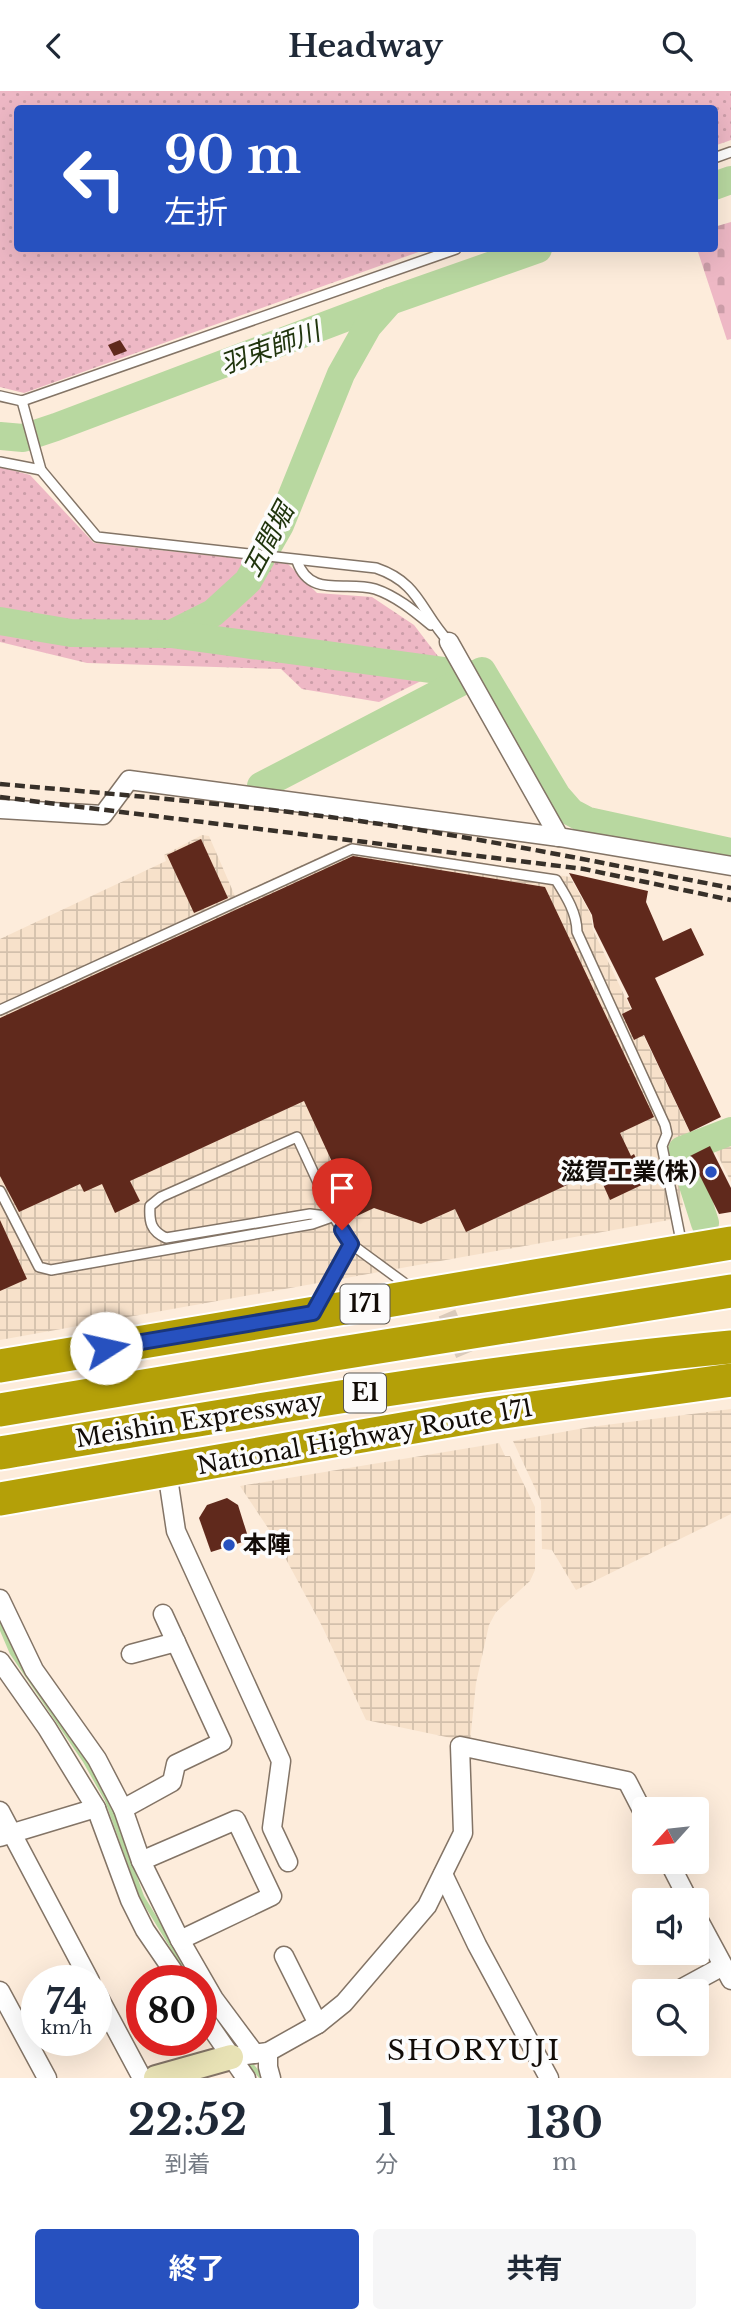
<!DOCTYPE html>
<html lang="ja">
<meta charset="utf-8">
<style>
:root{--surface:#fff;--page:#f6f6f7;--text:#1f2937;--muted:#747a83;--accent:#2751bf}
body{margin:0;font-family:"Libre Baskerville","Noto Sans JP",serif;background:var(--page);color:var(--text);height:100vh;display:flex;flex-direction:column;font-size:26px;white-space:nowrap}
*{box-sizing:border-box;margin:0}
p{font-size:23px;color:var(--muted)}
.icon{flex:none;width:38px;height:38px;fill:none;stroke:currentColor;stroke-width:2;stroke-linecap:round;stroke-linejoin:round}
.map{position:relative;height:1987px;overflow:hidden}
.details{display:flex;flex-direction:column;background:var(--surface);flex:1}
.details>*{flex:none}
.guide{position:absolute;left:14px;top:14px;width:704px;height:147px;border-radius:7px;box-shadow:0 7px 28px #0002;background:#2751bf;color:#fff;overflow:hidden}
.needle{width:46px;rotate:243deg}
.buttons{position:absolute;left:632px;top:1706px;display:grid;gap:14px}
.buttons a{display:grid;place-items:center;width:77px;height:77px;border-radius:7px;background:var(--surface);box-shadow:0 7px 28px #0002;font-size:35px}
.speed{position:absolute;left:21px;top:1874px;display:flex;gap:14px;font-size:35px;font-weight:700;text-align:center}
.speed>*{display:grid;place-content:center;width:91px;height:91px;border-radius:50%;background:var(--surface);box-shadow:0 7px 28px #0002;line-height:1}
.speed small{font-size:18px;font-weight:400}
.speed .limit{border:10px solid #d22;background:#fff;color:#111}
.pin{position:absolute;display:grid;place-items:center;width:60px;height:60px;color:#fff;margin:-72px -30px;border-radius:50% 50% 50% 0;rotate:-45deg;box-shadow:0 0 7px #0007}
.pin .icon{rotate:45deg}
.me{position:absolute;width:77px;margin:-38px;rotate:80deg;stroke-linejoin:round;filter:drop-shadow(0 0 5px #0008)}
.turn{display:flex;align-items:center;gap:24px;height:147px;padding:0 35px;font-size:32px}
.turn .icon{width:91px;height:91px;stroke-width:2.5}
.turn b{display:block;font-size:49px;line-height:60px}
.eta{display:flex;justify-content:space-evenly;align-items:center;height:119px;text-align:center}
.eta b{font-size:42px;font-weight:700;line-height:49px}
.cta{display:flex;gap:14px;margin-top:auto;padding:14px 35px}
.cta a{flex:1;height:80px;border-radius:7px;background:var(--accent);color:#fff;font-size:28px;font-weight:700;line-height:80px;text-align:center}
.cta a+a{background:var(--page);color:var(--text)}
header{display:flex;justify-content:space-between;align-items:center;height:91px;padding:0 35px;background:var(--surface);font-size:32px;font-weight:700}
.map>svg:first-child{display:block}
</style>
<header><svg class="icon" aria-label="back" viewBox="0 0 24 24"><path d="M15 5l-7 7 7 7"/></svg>Headway<svg class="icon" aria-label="search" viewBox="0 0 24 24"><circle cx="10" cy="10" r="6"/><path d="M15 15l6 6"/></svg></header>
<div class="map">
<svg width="731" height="1987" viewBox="0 0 731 1987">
<defs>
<pattern id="industrial-grid" width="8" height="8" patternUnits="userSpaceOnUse" patternTransform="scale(1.75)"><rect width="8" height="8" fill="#f7e1ca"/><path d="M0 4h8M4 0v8" fill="none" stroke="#d3c0ac"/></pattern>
<pattern id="grass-dots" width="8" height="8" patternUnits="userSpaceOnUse" patternTransform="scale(1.75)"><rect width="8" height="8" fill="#eeb8c5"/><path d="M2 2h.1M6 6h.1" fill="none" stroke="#cb9da8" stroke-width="1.8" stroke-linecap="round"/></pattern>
<pattern id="cemetery-stones" width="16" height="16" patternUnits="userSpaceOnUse" patternTransform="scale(1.75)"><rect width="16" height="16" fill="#eeb8c5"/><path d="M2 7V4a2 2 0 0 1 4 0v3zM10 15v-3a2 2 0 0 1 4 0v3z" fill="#cb9da8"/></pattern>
</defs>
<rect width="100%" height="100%" fill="#fdecdb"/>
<!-- industrial -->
<g fill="url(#industrial-grid)">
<path d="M202 744 209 745 235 805 352 751 570 786 591 824 593 839 694 1050 673 1059 683 1115 669 1129 0 1249V848L166 770 164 764Z"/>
<path d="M731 1044V1091L711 1051Z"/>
<path d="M731 1318V1423L576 1499 552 1459 542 1458 541 1410 513 1350 590 1336Z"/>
<path d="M499 1352 505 1365H510L535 1416V1479L530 1490 496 1521 489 1534 476 1592 470 1651 366 1629 322 1535 274 1446 240 1395Z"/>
</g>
<!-- grass -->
<g fill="url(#grass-dots)">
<path d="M0 0H731V49L714 55V18H18V158H427L24 302 0 296Z"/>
<path d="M0 376 30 384 94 452 288 473 317 502 372 506 414 534 447 577 379 611 302 598 281 578 87 572 0 551Z"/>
</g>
<!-- cemetery -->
<path fill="url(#cemetery-stones)" d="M731 131V248L727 249 697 158H714V136Z"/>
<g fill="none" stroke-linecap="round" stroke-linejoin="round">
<!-- stream -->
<g stroke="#b8d8a0" stroke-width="4.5">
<path d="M0 1534 12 1562 85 1670 107 1709 142 1806 193 1890"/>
<path d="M201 1903 223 1939"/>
<path d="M248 1970 262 1987"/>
</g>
<!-- river -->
<g stroke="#b8d8a0" stroke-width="28">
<path d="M714 95 731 89"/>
<path d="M0 345 23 347 56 336 390 210 538 158"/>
<path d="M0 530 71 542 171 543 213 522 248 490 280 434 341 283 368 235 390 210"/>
<path d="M171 543 474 584"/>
<path d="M261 695 482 580 557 705 571 721 588 730 731 761"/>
<path d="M705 1132 682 1059 731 1040"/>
</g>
</g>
<!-- building -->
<g fill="#60291c">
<path d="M120 249 127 260 114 265 108 254Z"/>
<path d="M201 748 228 807 194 822 167 764Z"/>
<path d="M353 765 545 796 654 1026 620 1042 631 1065 634 1063 648 1091 610 1109 597 1080 466 1141 455 1118 421 1133 374 1117 357 1125 304 1010 130 1090 140 1110 115 1122 102 1093 84 1101 80 1093 19 1121 0 1085V927Z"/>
<path d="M569 782 648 800 646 811 663 850 691 837 704 864 655 887 721 1026 690 1041 644 944 634 949 622 923 632 918 627 907 629 906 594 836 592 824Z"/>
<path d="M710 1055 731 1097V1121L719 1123 690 1065Z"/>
<path d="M0 1129 27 1188 0 1200Z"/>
<path d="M227 1407 238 1414 249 1449 211 1461 199 1427 207 1414Z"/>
</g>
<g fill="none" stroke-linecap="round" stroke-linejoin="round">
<!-- street-tunnel -->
<path stroke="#dacabb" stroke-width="18" stroke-dasharray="18 9" stroke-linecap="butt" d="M447 1222 477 1293"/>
<!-- lane casing -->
<g stroke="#837466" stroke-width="12">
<g id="lane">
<path d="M714 67 731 61"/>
<path d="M0 305 22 310 456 158"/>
<path d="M22 310 41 379 97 446 376 477C420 492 420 520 449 551"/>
<path d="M0 371 41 379"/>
<path d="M297 470C310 508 346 489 375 498 396 505 414 520 431 534"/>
<path d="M0 919 352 758 556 789C566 805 577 822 577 841L665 1034 667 1043 662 1055 682 1155"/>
<path d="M0 1100 39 1176 51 1179 312 1133 329 1127"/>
<path d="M351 1153 411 1197"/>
<path d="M317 1214 351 1153 334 1126 297 1046 161 1106 150 1115C149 1131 151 1140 166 1147L310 1123 334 1126"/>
</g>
</g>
<!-- street casing -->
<g stroke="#837466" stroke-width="21">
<g id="street">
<path d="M449 551 559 746 731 775"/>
<path d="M0 718 103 724 129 689 559 746"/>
<path d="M167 1380 176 1440 281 1670 272 1737 288 1771"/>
<path d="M0 1508 34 1579 97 1668 123 1718 141 1770 180 1849 214 1908 255 1963"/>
<path d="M131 1563 176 1551"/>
<path d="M0 1570 47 1637 96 1717 130 1809 145 1839 180 1890"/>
<path d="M123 1718 172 1691 176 1673 222 1651 163 1523"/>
<path d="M0 1720 90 1890"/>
<path d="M0 1746 96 1717"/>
<path d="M141 1770 236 1729 272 1805 180 1849"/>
<path d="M669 1771 689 1810"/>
<path d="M443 1783 477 1854 549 1987"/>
<path d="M696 1824 731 1889"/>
<path d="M284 1865 318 1933"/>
<path d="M0 1900 47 1987"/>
<path d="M677 1900 723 1875"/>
<path d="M96 1901 142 1987"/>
<path d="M201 1922 246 1987"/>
<path d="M268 1961V1976L271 1987"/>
<path d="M231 1966 268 1961 318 1933 344 1912 427 1815 463 1742 460 1655 627 1690 644 1723"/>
</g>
</g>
<!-- secondary casing -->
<g stroke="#837466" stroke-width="28">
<path id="secondary" d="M156 1987 231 1966"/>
</g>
<!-- highway casing -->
<g stroke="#fff" stroke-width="37">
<g id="highway">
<path d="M0 1275 731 1152"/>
<path d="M0 1319 335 1263 731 1200"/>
<path d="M0 1362C243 1321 486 1279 731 1256"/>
<path d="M0 1408 489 1323 731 1289"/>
</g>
</g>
<!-- lane -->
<use href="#lane" stroke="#fff" stroke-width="9"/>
<!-- street -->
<use href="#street" stroke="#fff" stroke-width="18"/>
<!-- secondary -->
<use href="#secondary" stroke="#e8e2b5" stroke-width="24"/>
<!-- highway -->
<use href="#highway" stroke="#b4a008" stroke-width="33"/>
<!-- rail -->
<g stroke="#373029" stroke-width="4.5" stroke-dasharray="10 5" stroke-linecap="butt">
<path d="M0 693C136 705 272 716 407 737 516 754 623 776 731 797"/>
<path d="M0 706 584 778 731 809"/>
</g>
</g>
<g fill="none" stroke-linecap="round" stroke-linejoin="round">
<!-- route casing -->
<g stroke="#19357c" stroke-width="18">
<path id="route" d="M106 1257 313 1222 351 1153 342 1139"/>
</g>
<!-- route -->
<use href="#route" stroke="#2751bf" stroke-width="12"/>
</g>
<!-- markers -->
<g fill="#2751bf" stroke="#fcfcfc" stroke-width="2.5">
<circle cx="711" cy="1081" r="7"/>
<circle cx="229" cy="1454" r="7"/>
</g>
<g text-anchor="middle" stroke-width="7" stroke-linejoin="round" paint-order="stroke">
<!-- shield labels -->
<g fill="#fcfcfc" stroke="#585450" stroke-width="2">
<rect x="340.5" y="1193.5" width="49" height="39" rx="5"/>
<rect x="344" y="1282.5" width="42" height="39" rx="5"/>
</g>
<g font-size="23" font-weight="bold" fill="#120c07">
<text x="365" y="1221">171</text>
<text x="365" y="1310">E1</text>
</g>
<!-- poi labels -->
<g font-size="24" font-weight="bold" fill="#120c07" stroke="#fcfcfc" text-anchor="end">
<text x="697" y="1089">滋賀工業(株)</text>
<text x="243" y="1462" text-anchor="start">本陣</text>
</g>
<!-- street labels -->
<g font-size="24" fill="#120c07" stroke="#fcfcfc">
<text transform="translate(199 1329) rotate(-9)" y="8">Meishin Expressway</text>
<text transform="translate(365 1346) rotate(-10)" y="8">National Highway Route 171</text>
</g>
<!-- water labels -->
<g font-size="26" font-style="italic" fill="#20350d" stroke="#fcfcfc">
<text transform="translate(270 257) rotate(-20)" y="9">羽束師川</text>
<text transform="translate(268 449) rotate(-62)" y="9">五間堀</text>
</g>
<!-- quarter labels -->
<g font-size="28" letter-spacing="2" fill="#120c07" stroke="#fcfcfc">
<text x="474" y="1969">SHORYUJI</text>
</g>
</g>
</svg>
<div class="buttons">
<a><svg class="needle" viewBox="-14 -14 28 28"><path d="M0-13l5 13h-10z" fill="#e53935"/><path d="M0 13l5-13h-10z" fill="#747a83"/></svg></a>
<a><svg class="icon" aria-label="sound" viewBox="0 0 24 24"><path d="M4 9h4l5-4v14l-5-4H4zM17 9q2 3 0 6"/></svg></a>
<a><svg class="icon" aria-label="search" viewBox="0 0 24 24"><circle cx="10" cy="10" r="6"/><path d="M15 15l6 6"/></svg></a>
</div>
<div class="speed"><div>74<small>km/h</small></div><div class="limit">80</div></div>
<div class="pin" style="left:342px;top:1139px;background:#d93025"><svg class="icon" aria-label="arrive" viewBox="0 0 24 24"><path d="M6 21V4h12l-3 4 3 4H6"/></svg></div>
<svg class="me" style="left:106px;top:1257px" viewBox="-20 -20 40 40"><circle r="19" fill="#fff"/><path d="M0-13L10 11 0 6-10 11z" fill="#2751bf"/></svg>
<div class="guide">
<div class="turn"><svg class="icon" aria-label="left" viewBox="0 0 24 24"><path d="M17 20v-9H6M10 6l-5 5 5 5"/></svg><div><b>90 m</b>左折</div></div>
</div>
</div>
<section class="details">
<div class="eta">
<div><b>22:52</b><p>到着</p></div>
<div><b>1</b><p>分</p></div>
<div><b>130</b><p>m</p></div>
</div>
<div class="cta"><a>終了</a><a>共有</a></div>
</section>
